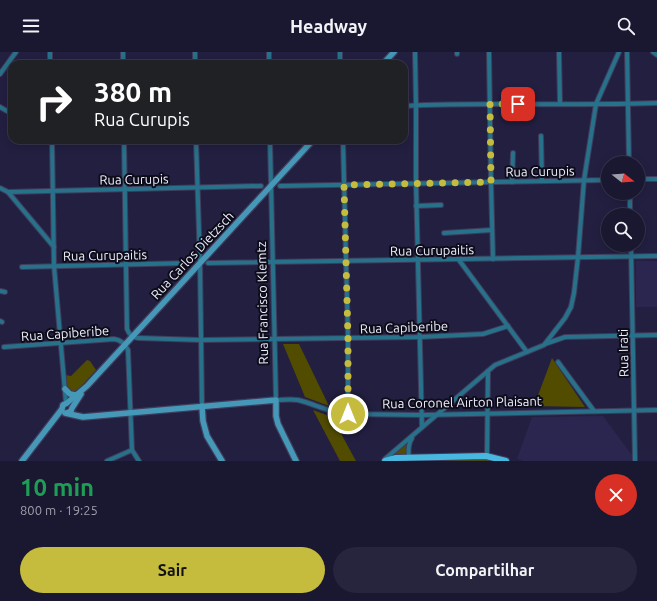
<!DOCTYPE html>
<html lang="pt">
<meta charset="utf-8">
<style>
:root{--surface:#1a1731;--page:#27243d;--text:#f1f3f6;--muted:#9f9fab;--line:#38364d;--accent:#c5bc3d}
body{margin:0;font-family:Ubuntu,sans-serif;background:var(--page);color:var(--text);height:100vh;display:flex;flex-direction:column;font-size:15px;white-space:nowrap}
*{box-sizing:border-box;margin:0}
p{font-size:13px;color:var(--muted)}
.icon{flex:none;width:22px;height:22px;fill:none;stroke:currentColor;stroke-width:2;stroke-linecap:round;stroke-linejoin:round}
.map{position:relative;height:409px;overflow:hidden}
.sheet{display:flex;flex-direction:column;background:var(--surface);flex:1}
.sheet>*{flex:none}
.hud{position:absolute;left:8px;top:8px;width:400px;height:84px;border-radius:12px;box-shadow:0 2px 10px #0003,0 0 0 1px var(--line);background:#202124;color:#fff;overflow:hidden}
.needle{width:26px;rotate:107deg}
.tools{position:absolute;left:601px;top:104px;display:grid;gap:8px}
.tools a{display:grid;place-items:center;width:44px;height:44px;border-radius:50%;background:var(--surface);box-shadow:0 2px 10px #0003,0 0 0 1px var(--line);font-size:20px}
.pin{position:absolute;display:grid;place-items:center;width:34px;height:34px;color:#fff;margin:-17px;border-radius:8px;box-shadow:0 2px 6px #0006}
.me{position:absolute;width:44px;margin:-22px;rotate:0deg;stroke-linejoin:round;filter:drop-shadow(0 0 3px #0008)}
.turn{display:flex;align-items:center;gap:14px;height:84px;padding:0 20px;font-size:18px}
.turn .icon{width:52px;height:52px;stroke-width:2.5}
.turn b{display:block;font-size:28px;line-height:34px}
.round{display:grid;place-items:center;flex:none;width:42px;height:42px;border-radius:21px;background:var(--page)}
.summary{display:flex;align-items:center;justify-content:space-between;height:68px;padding:0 20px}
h1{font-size:24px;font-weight:600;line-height:30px;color:#1e9e55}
.primary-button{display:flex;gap:8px;margin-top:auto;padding:8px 20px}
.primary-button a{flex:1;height:46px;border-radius:24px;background:var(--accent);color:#111;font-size:16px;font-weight:600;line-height:46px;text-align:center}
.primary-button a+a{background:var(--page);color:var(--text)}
header{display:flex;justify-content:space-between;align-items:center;height:52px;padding:0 20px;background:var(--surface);font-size:18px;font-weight:600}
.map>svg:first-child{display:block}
</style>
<header><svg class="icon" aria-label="menu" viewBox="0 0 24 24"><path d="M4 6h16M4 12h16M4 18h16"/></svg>Headway<svg class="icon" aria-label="search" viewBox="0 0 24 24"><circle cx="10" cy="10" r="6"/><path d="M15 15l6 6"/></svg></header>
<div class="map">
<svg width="657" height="409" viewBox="0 0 657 409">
<rect width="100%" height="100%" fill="#221f41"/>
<!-- built -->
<g fill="#2a264f">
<rect x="636" y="209" width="21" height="46"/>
<path d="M603 364 628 398 638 409H524L517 407 532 365Z"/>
</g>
<!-- green -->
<g fill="#514c00">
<path d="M283 292H299L329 354 305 345Z"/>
<path d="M552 306 585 355 534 354Z"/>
<path d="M87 308 90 309 96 318 67 350 65 323 71 324Z"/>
<path d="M313 358 332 365 356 409H340Z"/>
<path d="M408 390 407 403 392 404Z"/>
<path d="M483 406 500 409H414V408Z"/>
</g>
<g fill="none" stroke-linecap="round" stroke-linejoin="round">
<!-- street casing -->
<g stroke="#3f3c5b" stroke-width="6">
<g id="street">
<path d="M50 0V12"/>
<path d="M123 0V12"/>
<path d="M195 0V12"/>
<path d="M269 0V12"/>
<path d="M340 0V12"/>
<path d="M415 0 416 53V131L422 375"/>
<path d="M457 0V2"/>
<path d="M489 0 491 130 493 207"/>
<path d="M559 0 560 52"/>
<path d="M627 0 629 111"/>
<path d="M653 0 657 3"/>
<path d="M0 22 16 0"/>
<path d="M404 54C488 50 573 54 657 51"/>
<path d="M0 55 7 59 12 60"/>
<path d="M541 84 542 129"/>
<path d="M52 88 54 214 66 351"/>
<path d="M124 88 127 277C129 282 132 286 138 286L201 288 420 285 483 282 508 274"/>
<path d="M196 88 200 211 202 354"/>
<path d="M270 88 276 348C283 348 291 347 298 348 315 352 330 361 348 362L423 363 657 358"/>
<path d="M343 88 348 286V362"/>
<path d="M638 127H657"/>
<path d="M512 130 513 101"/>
<path d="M280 134 608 128"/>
<path d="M0 136 8 140 54 195"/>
<path d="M8 140 261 134"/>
<path d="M630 141V163"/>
<path d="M416 154 441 153"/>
<path d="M444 181 492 178"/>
<path d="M631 193 635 409"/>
<path d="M459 208 527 300"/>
<path d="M208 211 657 204"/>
<path d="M22 215 189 211"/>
<path d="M0 239 5 240"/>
<path d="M0 269 2 270"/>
<path d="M545 292 565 285 657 283"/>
<path d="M4 295 114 287C121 288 125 291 128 298L132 398 139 409"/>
<path d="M558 310 594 359"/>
<path d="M487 404 488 319"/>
<path d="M409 406C408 399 408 392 412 386"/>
<path d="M385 407 495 313 544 293 565 266 571 255 574 241 578 205 584 128 596 52 619 0"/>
<path d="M107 409 132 398"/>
</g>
</g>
<!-- secondary casing -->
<g stroke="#3f3c5b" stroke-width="8">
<g id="secondary">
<path d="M383 12 394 0"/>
<path d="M65 337 70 342 76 343"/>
<path d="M202 354 203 369 207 384 222 409"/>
<path d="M65 361 83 365 276 348V364L278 372 296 409"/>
<path d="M67 361 71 359 72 356 81 342"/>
<path d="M22 409 62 357 63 353 67 351 87 334 313 88"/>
</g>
</g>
<!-- primary casing -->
<g stroke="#3f3c5b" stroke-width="8">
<path id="primary" d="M385 409 396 406 486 404 506 409"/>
</g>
<!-- street -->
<use href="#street" stroke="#27718a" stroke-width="4"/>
<!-- secondary -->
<use href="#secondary" stroke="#4598b7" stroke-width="5.5"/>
<!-- primary -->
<use href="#primary" stroke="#48b8e0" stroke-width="6"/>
</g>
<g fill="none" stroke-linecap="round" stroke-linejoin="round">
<!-- route -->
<path stroke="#c5bc3d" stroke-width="7" stroke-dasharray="0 12.6" d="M348 362V286L344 133 491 130 490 52H518"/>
</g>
<g text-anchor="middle" stroke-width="4" stroke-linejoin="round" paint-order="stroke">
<!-- street labels -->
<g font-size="13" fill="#eeeefc" stroke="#0d0c1a">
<text transform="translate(540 119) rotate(-1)" y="5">Rua Curupis</text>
<text transform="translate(134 127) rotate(-1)" y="5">Rua Curupis</text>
<text transform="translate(432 198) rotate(-1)" y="5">Rua Curupaitis</text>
<text transform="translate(105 203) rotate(-1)" y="5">Rua Curupaitis</text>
<text transform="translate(192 203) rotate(-47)" y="5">Rua Carlos Dietzsch</text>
<text transform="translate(262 251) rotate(-91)" y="5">Rua Francisco Klemtz</text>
<text transform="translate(404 275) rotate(-2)" y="5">Rua Capiberibe</text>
<text transform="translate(65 281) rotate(-4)" y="5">Rua Capiberibe</text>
<text transform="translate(623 301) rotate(-91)" y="5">Rua Irati</text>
<text transform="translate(462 350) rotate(-1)" y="5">Rua Coronel Airton Plaisant</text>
</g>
</g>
</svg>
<div class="tools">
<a><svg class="needle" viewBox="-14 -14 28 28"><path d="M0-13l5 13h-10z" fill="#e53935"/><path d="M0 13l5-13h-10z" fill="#9f9fab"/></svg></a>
<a><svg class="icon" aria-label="search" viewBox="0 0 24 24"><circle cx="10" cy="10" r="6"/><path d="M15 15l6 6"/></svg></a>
</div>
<div class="pin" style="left:518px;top:52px;background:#d93025"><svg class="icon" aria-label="arrive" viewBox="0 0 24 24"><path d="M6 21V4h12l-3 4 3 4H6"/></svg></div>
<svg class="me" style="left:348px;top:362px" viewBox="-20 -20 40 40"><circle r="17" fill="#c5bc3d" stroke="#fff" stroke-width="3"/><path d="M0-11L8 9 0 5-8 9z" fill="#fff"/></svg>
<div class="hud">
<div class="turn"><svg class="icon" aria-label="right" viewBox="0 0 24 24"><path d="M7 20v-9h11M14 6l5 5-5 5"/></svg><div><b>380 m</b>Rua Curupis</div></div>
</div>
</div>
<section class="sheet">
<div class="summary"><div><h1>10 min</h1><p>800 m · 19:25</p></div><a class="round" style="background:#d93025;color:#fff"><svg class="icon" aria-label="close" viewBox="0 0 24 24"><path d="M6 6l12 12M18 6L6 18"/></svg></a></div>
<div class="primary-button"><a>Sair</a><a>Compartilhar</a></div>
</section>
